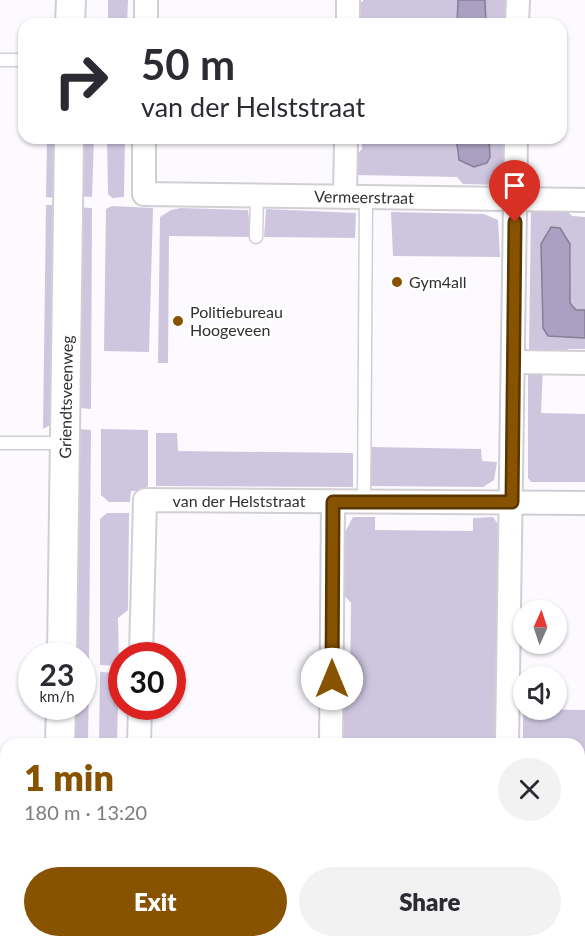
<!DOCTYPE html>
<meta charset="utf-8">
<style>
:root{--surface:#fff;--page:#f2f2f3;--text:#2b2b33;--muted:#7c7c81;--accent:#885300}
body{margin:0;font-family:Lato,sans-serif;background:var(--page);color:var(--text);height:100vh;display:flex;flex-direction:column;font-size:22px;white-space:nowrap}
*{box-sizing:border-box;margin:0}
p{font-size:20px;color:var(--muted)}
.icon{flex:none;width:33px;height:33px;fill:none;stroke:currentColor;stroke-width:2;stroke-linecap:round;stroke-linejoin:round}
.map{position:relative;flex:1;overflow:hidden}
.side{position:absolute;left:0px;top:738px;width:585px;height:210px;display:flex;flex-direction:column;background:var(--surface);border-radius:18px 18px 0 0;box-shadow:0 2px 4px #0004}
.side>*{flex:none}
.guide{position:absolute;left:18px;top:18px;width:549px;height:126px;border-radius:18px;box-shadow:0 2px 4px #0004;background:#fff;color:var(--text);overflow:hidden}
.needle{width:39px;rotate:3deg}
.buttons{position:absolute;left:513px;top:600px;display:grid;gap:12px}
.buttons a{display:grid;place-items:center;width:54px;height:54px;border-radius:50%;background:var(--surface);box-shadow:0 2px 4px #0004;font-size:30px}
.speed{position:absolute;left:18px;top:642px;display:flex;gap:12px;font-size:30px;font-weight:700;text-align:center}
.speed>*{display:grid;place-content:center;width:78px;height:78px;border-radius:50%;background:var(--surface);box-shadow:0 2px 4px #0004;line-height:1}
.speed small{font-size:15px;font-weight:400}
.speed .limit{border:9px solid #d22;background:#fff;color:#111}
.pin{position:absolute;display:grid;place-items:center;width:51px;height:51px;color:#fff;margin:-62px -26px;border-radius:50% 50% 50% 0;rotate:-45deg;box-shadow:0 0 6px #0007}
.pin .icon{rotate:45deg}
.me{position:absolute;width:66px;margin:-33px;rotate:0deg;stroke-linejoin:round;filter:drop-shadow(0 0 4px #0008)}
.turn{display:flex;align-items:center;gap:21px;height:126px;padding:0 24px;font-size:27px}
.turn .icon{width:78px;height:78px;stroke-width:2.5}
.turn b{display:block;font-size:42px;line-height:51px}
.round{display:grid;place-items:center;flex:none;width:63px;height:63px;border-radius:32px;background:var(--page)}
.summary{display:flex;align-items:center;justify-content:space-between;height:102px;padding:0 24px}
h1{font-size:36px;font-weight:800;line-height:45px;color:var(--accent)}
.primary-button{display:flex;gap:12px;margin-top:auto;padding:12px 24px}
.primary-button a{flex:1;height:69px;border-radius:36px;background:var(--accent);color:#fff;font-size:24px;font-weight:800;line-height:69px;text-align:center}
.primary-button a+a{background:var(--page);color:var(--text)}
.map>svg:first-child{display:block}
</style>
<div class="map">
<svg width="585" height="948" viewBox="0 0 585 948">
<rect width="100%" height="100%" fill="#fcfaff"/>
<!-- green -->
<g fill="#cec6df">
<path d="M108 0H128L127 24H108Z"/>
<path d="M364 0H458L457 24H357V6Z"/>
<path d="M485 0H509V24H486Z"/>
<path d="M47 138H55L54 198 46 197Z"/>
<path d="M76 138H94L92 197 75 196Z"/>
<path d="M107 138H125L124 197 112 198 108 194Z"/>
<path d="M362 138H456L457 154 490 157 489 138H507L506 175 500 185 463 184 457 177 356 175 355 156 362 149Z"/>
<path d="M46 205H54L52 424 43 429Z"/>
<path d="M112 206 153 208 149 352 104 351 106 209Z"/>
<path d="M76 207 92 208 91 409 80 408 74 403Z"/>
<path d="M181 208 248 210 251 237 169 236 168 363H158L160 217 171 210Z"/>
<path d="M535 208H564L572 216 585 217V310H576L570 303 571 249 548 336 585 338V349H568L560 358 540 357 529 351 531 211Z"/>
<path d="M266 209 356 213 355 238 264 237Z"/>
<path d="M391 212 484 214 498 220 500 257 393 256Z"/>
<path d="M540 367 543 368 541 413 585 414V482H531L528 478V374Z"/>
<path d="M79 429 91 430 89 658 84 662 82 656H70Z"/>
<path d="M101 429 148 430V486L141 491H131L130 502H109L101 495Z"/>
<path d="M156 433H177L178 451 353 453V487L156 486Z"/>
<path d="M372 447 481 449 482 461 497 462 494 480 483 487 370 486Z"/>
<path d="M107 513H129L128 610 118 618 119 666 100 665V519Z"/>
<path d="M353 517H375V530L473 531V518L493 517 502 530 498 744H341L342 694 350 685 351 603 343 594 344 534Z"/>
<path d="M100 672 119 673 117 740 122 744H99Z"/>
<path d="M83 675 89 681 88 744H71V707L82 706Z"/>
<path d="M523 709 585 710V773L579 772V744H523Z"/>
<path d="M340 942H495V948H341Z"/>
</g>
<!-- water -->
<g fill="#aba0c1" stroke="#867e96" stroke-width="1.5">
<path d="M458 0H485L486 24H457Z"/>
<path d="M456 138H489L490 157 487 163 474 167 459 160Z"/>
<path d="M551 227 560 228 570 244V303L576 310H585V338L548 336 543 328 541 244Z"/>
</g>
<g fill="none" stroke-linecap="round" stroke-linejoin="round">
<!-- service casing -->
<g stroke="#d0cfd3" stroke-width="15">
<g id="service">
<path d="M0 60H24"/>
<path d="M256 237 257 196"/>
<path d="M0 443H65"/>
<path d="M364 502 366 197"/>
</g>
</g>
<!-- minor casing -->
<g stroke="#d0cfd3" stroke-width="26">
<g id="minor">
<path d="M146 24V0"/>
<path d="M348 24V0"/>
<path d="M517 24 518 0"/>
<path d="M144 138V194L585 200"/>
<path d="M345 197 346 138"/>
<path d="M514 362 585 363"/>
<path d="M141 656 145 500 585 503"/>
<path d="M139 744 140 706"/>
<path d="M331 744 333 502"/>
<path d="M507 744 516 138"/>
<path d="M0 825H6"/>
<path d="M133 948V942"/>
<path d="M328 948 329 942"/>
<path d="M505 948V942"/>
</g>
</g>
<!-- tertiary casing -->
<g stroke="#d0cfd3" stroke-width="32">
<g id="tertiary">
<path d="M70 24 71 0"/>
<path d="M62 656 69 138"/>
<path d="M60 744 61 706"/>
<path d="M57 948V942"/>
</g>
</g>
<!-- service -->
<use href="#service" stroke="#fff" stroke-width="12"/>
<!-- minor -->
<use href="#minor" stroke="#fff" stroke-width="22"/>
<!-- tertiary -->
<use href="#tertiary" stroke="#fff" stroke-width="28"/>
</g>
<g fill="none" stroke-linecap="round" stroke-linejoin="round">
<!-- route casing -->
<g stroke="#583600" stroke-width="15">
<path id="route" d="M332 679 333 502H512L515 222"/>
</g>
<!-- route -->
<use href="#route" stroke="#885300" stroke-width="10"/>
</g>
<!-- markers -->
<g fill="#885300" stroke="#fff" stroke-width="2">
<circle cx="397" cy="282" r="6"/>
<circle cx="178" cy="321" r="6"/>
</g>
<g text-anchor="middle" stroke-width="5" stroke-linejoin="round" paint-order="stroke">
<!-- street labels -->
<g font-size="16" fill="#313032" stroke="#fff">
<text transform="translate(364 197) rotate(1)" y="6">Vermeerstraat</text>
<text transform="translate(66 397) rotate(-89)" y="6">Griendtsveenweg</text>
<text x="239" y="507">van der Helststraat</text>
</g>
<!-- poi labels -->
<g font-size="16" fill="#313032" stroke="#fff" text-anchor="start">
<text x="409" y="288">Gym4all</text>
<text x="190" y="318">Politiebureau<tspan x="190" dy="18">Hoogeveen</tspan></text>
</g>
</g>
</svg>
<div class="buttons">
<a><svg class="needle" viewBox="-14 -14 28 28"><path d="M0-13l5 13h-10z" fill="#e53935"/><path d="M0 13l5-13h-10z" fill="#7c7c81"/></svg></a>
<a><svg class="icon" aria-label="sound" viewBox="0 0 24 24"><path d="M4 9h4l5-4v14l-5-4H4zM17 9q2 3 0 6"/></svg></a>
</div>
<div class="speed"><div>23<small>km/h</small></div><div class="limit">30</div></div>
<div class="pin" style="left:515px;top:222px;background:#d93025"><svg class="icon" aria-label="arrive" viewBox="0 0 24 24"><path d="M6 21V4h12l-3 4 3 4H6"/></svg></div>
<svg class="me" style="left:332px;top:679px" viewBox="-20 -20 40 40"><circle r="19" fill="#fff"/><path d="M0-13L10 11 0 6-10 11z" fill="#885300"/></svg>
<div class="guide">
<div class="turn"><svg class="icon" aria-label="right" viewBox="0 0 24 24"><path d="M7 20v-9h11M14 6l5 5-5 5"/></svg><div><b>50 m</b>van der Helststraat</div></div>
</div>
<section class="side">
<div class="summary"><div><h1>1 min</h1><p>180 m · 13:20</p></div><a class="round"><svg class="icon" aria-label="close" viewBox="0 0 24 24"><path d="M6 6l12 12M18 6L6 18"/></svg></a></div>
<div class="primary-button"><a>Exit</a><a>Share</a></div>
</section>
</div>
